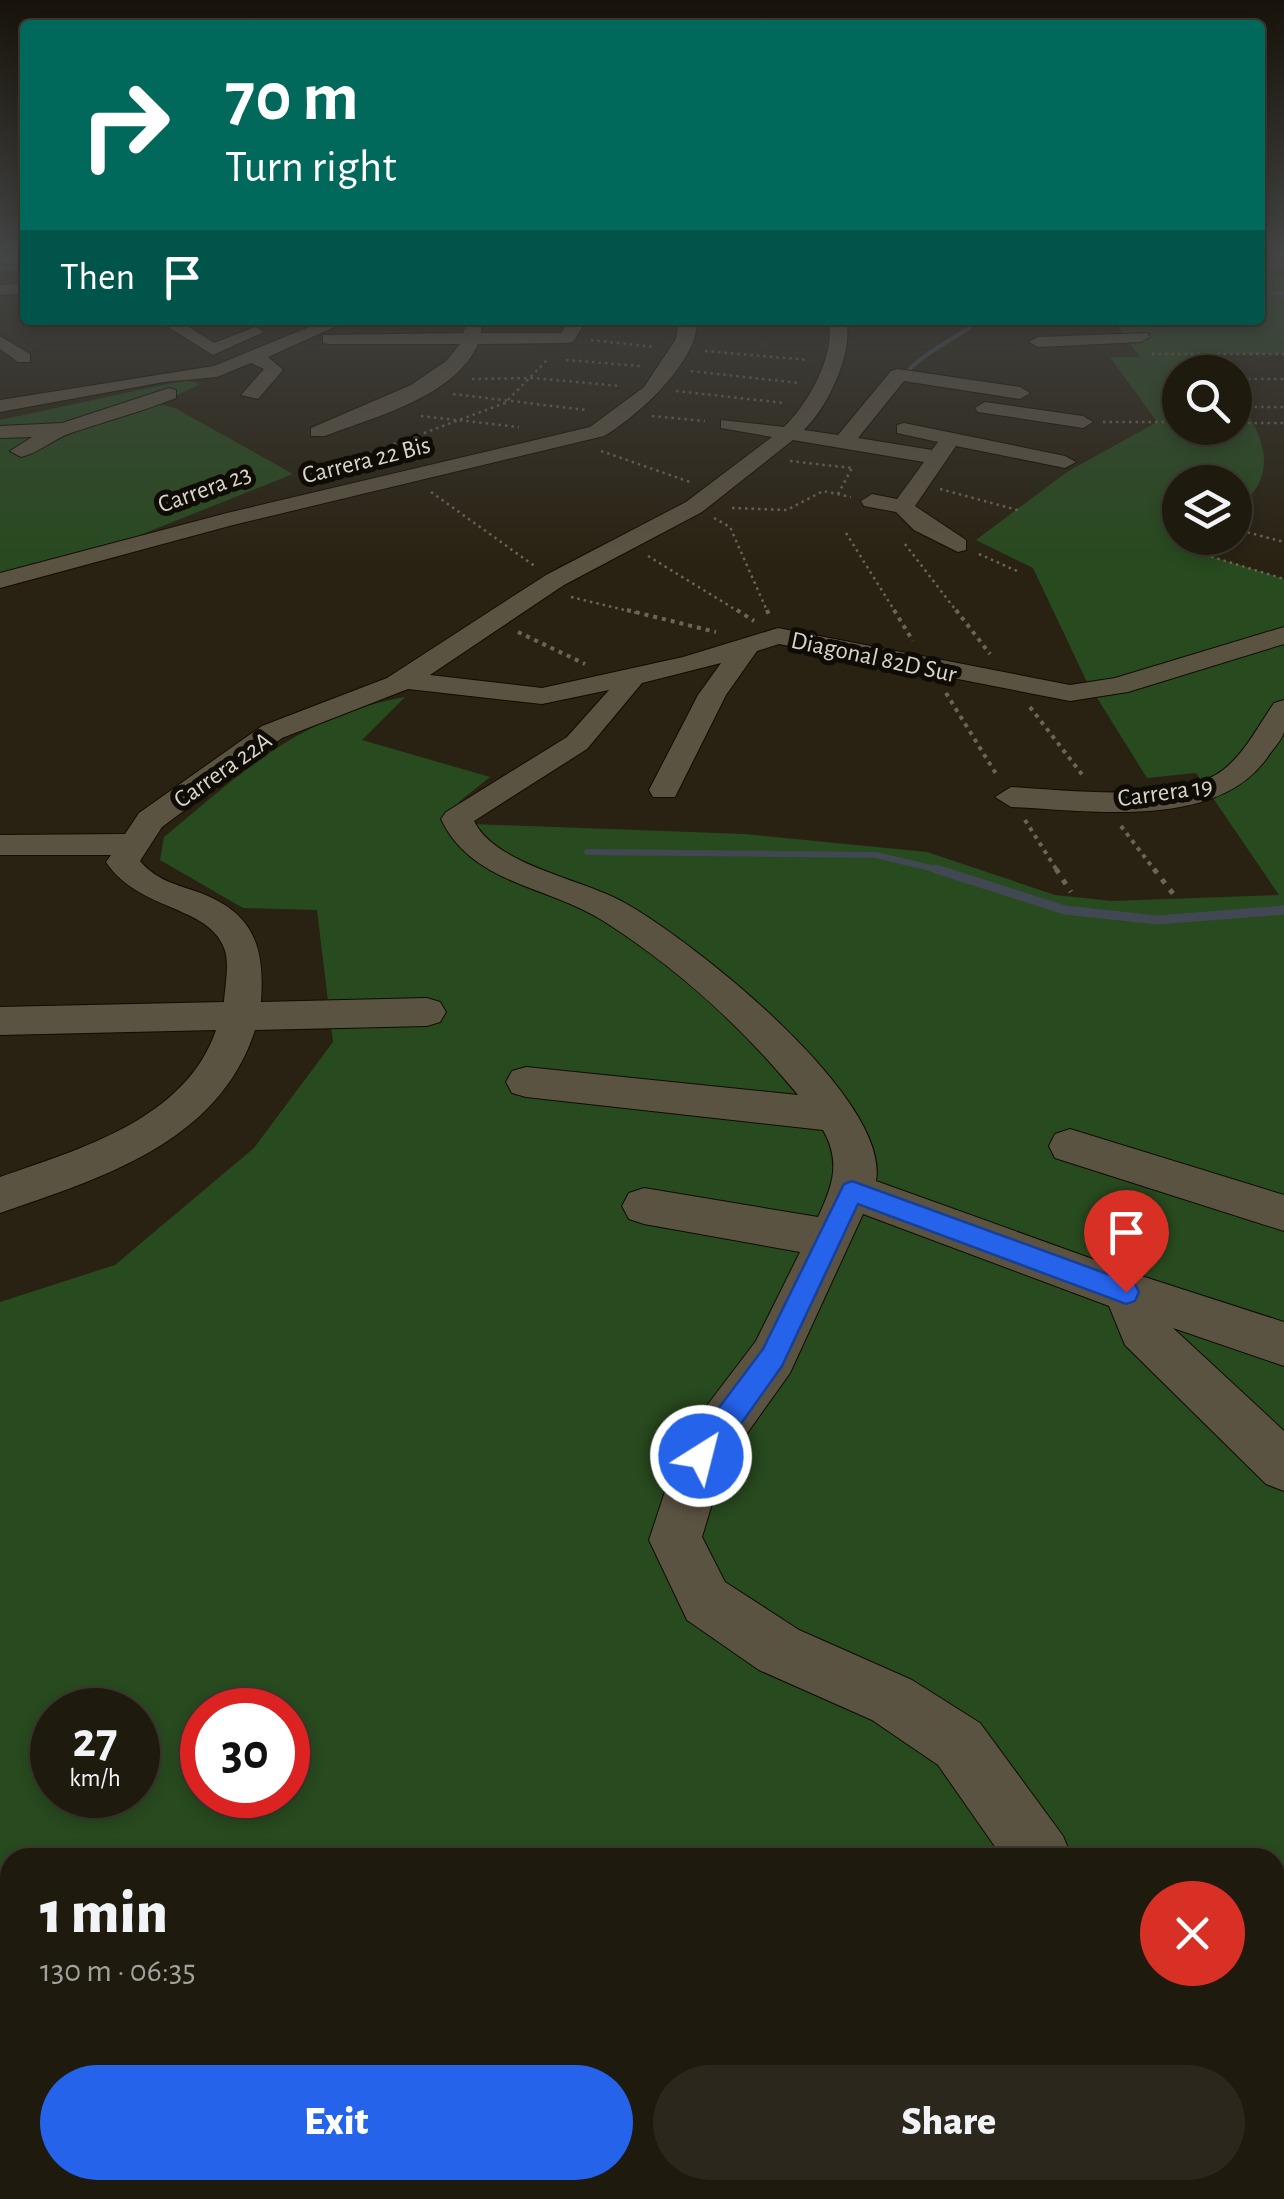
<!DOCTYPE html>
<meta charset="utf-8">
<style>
:root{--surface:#1f1a0e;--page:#2c271c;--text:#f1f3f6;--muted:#a1a19e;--line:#3c382e;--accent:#2563eb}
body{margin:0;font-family:"Alegreya Sans",sans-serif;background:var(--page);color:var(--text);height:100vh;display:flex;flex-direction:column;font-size:38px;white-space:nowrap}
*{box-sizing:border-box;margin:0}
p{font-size:32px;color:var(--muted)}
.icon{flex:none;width:55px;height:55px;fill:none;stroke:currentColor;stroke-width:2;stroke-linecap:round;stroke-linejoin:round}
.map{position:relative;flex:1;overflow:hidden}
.side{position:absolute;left:0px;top:1848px;width:1285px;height:352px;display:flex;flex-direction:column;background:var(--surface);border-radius:30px 30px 0 0;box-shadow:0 5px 15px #0003,0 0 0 2px var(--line)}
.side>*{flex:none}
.hud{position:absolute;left:20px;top:20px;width:1245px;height:305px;border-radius:10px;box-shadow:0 5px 15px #0003,0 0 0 2px var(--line);background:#00695c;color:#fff;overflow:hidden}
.fabs{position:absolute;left:1162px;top:355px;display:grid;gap:20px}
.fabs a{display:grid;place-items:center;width:90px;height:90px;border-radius:50%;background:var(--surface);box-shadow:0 5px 15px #0003,0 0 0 2px var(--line);font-size:50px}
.speed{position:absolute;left:30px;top:1688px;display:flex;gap:20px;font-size:50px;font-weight:700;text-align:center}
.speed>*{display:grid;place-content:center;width:130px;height:130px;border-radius:50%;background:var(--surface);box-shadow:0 5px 15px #0003,0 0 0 2px var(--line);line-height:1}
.speed small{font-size:25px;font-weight:400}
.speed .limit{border:15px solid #d22;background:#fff;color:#111}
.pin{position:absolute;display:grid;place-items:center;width:85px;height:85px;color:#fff;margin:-102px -42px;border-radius:50% 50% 50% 0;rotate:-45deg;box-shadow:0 0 10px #0007}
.pin .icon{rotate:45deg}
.me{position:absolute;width:110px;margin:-55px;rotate:36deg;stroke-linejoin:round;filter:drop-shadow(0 0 8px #0008)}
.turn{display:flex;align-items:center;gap:35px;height:210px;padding:0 40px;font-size:45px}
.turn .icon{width:130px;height:130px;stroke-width:2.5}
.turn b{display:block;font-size:70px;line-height:85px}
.then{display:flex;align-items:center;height:95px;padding:0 40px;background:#0003;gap:20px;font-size:38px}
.round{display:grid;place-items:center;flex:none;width:105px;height:105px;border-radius:52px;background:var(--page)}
.headline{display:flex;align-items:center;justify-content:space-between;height:170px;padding:0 40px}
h1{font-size:60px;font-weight:800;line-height:75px}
.button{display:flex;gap:20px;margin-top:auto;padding:20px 40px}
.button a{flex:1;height:115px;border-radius:60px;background:var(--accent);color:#fff;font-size:40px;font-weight:800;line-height:115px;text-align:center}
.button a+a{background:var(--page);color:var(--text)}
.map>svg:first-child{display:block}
</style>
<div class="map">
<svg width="1284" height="2199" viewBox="0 0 1284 2199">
<rect width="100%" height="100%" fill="#292212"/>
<!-- green -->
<g fill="#284a1f" fill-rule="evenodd">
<path d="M1260 275H1284V354H1207L1219 372H1180V428H1235V395C1263 433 1283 476 1235 509V482H1180V538H1193L1181 547 1284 579V2199H0V1302L115 1265 254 1148 333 1042 317 910 243 908 160 860 164 837C243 772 299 716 405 697L362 740 490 777 460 801 444 823 745 834 927 852 1055 895 1112 901 1279 895 1196 773 1147 778 1086 680 1033 568 976 540 1067 472 1157 422 1110 357H1140L1113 320H1260ZM52 1710H138V1795H52ZM202 1710H288V1795H202ZM10 1858H1275V2190H10Z"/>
<path d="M186 380 200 384 159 404 175 408 293 474 100 551 0 577V420Z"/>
</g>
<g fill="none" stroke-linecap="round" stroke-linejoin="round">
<!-- stream-far2 -->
<g stroke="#414853" stroke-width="4">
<path d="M1260 264 1284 266"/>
<path d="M0 267 25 270"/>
<path d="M1260 294 1284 293"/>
<path d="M905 374C925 351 956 339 980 320"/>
</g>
<!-- stream-far1 -->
<path stroke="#414853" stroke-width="6" d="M587 852 876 855 947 872"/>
<!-- stream -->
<path stroke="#414853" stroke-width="9" d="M936 869 1065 910 1157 920 1284 910"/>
<!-- minor casing -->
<g stroke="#110b01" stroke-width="2">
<g id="minor">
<path d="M0 257H25V266L0 262Z"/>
<path d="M25 283V293L0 295V285Z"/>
<path d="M157 320H178L214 343 255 327 264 332 213 355Z"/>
<path d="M326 320H350L268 357 283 370 258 399 241 395 264 369 251 363 217 377 164 382 0 412V400L214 366Z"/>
<path d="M468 320H482L481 333H561L569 320H587L573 342 567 343 478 344C455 397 374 417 325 436H311V428L411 385 446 361 460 344H329L323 343V335L463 333Z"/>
<path d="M679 320H697C699 361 637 417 604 436L233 525 0 588V573L227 513 590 427 644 387 676 339Z"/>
<path d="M828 320H846C854 352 828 407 804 430L838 435 891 371 898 369 1020 387 1030 393 1020 399 904 381 858 438 932 450 938 442 897 433V425L904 423 1065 456 1076 462 1065 468 956 446 915 506 966 540V550L958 552 914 530 896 512 864 506 861 501 872 494 897 499 924 462 793 440 702 512 564 585 430 675 542 688 683 657 778 628 1070 685 1115 678 1284 627V644L1128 692 1070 701 779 644 757 651 726 695 675 797H653L649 790 698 695 721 663 642 683 587 749 474 821C496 866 584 879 625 903 693 941 891 1098 876 1181L1126 1271 1284 1322V1366L1173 1328 1284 1431V1491L1266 1484 1125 1345 1109 1306 863 1214 790 1373 723 1467 702 1537 725 1582 799 1630 912 1680 980 1723 1063 1836 1072 1858H1003L938 1765 872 1720 759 1670 687 1620 649 1540 683 1437 756 1341 800 1252 644 1224 629 1219 622 1206 629 1193 644 1188 818 1217C833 1185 841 1162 823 1130L526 1097 512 1093 506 1082 512 1071 526 1067 798 1095C744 1029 677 968 605 922 550 886 472 885 441 819L446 812 567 737 609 690 542 704 408 689 282 738 162 827 140 861C155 879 174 884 195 891 253 911 265 945 261 1002L427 998 440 1002 446 1012 440 1022 427 1026 255 1030C219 1143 101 1178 0 1213V1177C80 1149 186 1119 216 1030L0 1035V1007L224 1002C225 987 230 961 224 948 208 905 138 911 106 862L111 855H0V835L125 834 139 813 262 726 387 678 546 575 686 502 772 437 721 428V420L784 427C808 404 837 353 828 320Z"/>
<path d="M1147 333 1150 337 1141 342 1038 347 1029 342 1038 337Z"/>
<path d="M0 336 30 354V362H18L0 349Z"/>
<path d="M169 388 176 390V398C141 412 106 421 71 433 53 439 39 453 21 457L10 451 32 437 0 438V426L62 423Z"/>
<path d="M985 402 1083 416 1093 422 1083 428 978 412 975 408Z"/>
<path d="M1284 700C1284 710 1284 723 1284 732 1282 740 1272 750 1267 758 1215 831 1089 810 1011 807L995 797 1011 787C1065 790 1179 804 1223 770 1245 753 1258 726 1274 703Z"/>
<path d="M1070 1129 1284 1195V1231L1055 1158 1049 1146 1055 1134Z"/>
<path d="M1158 2190H1230L1234 2199H1162Z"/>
</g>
</g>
<!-- path-far2 -->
<g stroke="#6b6557" stroke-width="2.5" stroke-dasharray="2.5 4" stroke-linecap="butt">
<path d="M591 340 655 347"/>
<path d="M705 351 809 360"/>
<path d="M1152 354H1284"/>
<path d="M566 360 640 366"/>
<path d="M691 371 799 383"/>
<path d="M472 379 533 378 620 386"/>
<path d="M1170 379H1180"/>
<path d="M1235 379H1284"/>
<path d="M676 391 784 403"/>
<path d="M453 394 586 410"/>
<path d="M1235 407H1284"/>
<path d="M421 416 519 427"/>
<path d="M652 416 705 421"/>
<path d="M1103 422H1180"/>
<path d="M1235 423H1284"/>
<path d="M601 451 690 482"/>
<path d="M790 461 852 468"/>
<path d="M308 476 505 403 549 358"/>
<path d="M940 489 1021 511"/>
<path d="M431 492 536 567"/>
<path d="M838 494 853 466"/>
<path d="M732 508 787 510 823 491 851 497"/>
<path d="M714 518 730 527 768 613"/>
<path d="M1235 529 1284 542"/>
<path d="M846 533 896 613"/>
<path d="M905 544 958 613"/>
<path d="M1180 547 1284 579"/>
<path d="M979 554 1017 571"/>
<path d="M648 556 741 613"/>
<path d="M571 597 637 613"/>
</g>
<!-- path-far1 -->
<g stroke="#6b6557" stroke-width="4" stroke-dasharray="4 5" stroke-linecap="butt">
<path d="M627 610 716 632"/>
<path d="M737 610 754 621"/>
<path d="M767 610 769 615"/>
<path d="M894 610 913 641"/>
<path d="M956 610 990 654"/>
<path d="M518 632 585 664"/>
<path d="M946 693 998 777"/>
<path d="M1030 707 1084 777"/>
<path d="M1025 820 1058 872"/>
<path d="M1121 826 1156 872"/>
</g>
<!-- path -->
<g stroke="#6b6557" stroke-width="5" stroke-dasharray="5 8" stroke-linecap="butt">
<path d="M1056 869 1071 892"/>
<path d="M1154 869 1174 895"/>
</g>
<!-- minor -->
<use href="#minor" fill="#5b5342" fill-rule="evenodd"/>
</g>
<!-- sky -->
<linearGradient id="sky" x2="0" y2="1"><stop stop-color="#17130a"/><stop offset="0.45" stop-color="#434444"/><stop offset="1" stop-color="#434444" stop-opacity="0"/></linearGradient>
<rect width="1284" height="565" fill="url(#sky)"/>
<!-- route -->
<path fill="#2563eb" stroke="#184099" stroke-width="2.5" d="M852 1181 1135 1284 1139 1292 1135 1301 1126 1304 858 1204 782 1366 711 1466 701 1470 691 1466 687 1456 691 1445 763 1349 844 1184Z"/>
<g text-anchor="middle" stroke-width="10" stroke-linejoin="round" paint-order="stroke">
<!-- far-street labels -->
<g font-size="25" fill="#dad5cb" stroke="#0f0c06">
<text transform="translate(366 459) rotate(-14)" y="9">Carrera 22 Bis</text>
<text transform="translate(204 488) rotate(-20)" y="9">Carrera 23</text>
<text transform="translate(874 656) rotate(12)" y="9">Diagonal 82D Sur</text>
<text transform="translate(222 769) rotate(-35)" y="9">Carrera 22A</text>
<text transform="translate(1165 791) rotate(-8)" y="9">Carrera 19</text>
</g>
</g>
</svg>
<div class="fabs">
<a><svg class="icon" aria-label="search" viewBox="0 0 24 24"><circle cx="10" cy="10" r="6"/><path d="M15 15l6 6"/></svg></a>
<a><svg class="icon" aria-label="layers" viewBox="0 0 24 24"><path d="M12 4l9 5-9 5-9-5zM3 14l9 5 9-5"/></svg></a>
</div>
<div class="speed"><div>27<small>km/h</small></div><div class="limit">30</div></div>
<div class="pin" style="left:1126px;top:1292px;background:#d93025"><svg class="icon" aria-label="arrive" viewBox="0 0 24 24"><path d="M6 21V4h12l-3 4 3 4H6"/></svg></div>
<svg class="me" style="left:701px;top:1456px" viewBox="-20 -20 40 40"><circle r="17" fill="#2563eb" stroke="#fff" stroke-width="3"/><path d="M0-11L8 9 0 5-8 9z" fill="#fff"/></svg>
<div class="hud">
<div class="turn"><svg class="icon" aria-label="right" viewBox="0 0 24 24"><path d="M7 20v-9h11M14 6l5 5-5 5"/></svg><div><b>70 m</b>Turn right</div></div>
<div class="then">Then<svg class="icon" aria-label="arrive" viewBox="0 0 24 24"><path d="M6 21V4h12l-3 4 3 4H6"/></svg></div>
</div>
<section class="side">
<div class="headline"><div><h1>1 min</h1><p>130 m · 06:35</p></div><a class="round" style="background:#d93025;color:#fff"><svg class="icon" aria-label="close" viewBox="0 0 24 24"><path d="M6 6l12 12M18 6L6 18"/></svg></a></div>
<div class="button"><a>Exit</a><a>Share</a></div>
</section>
</div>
